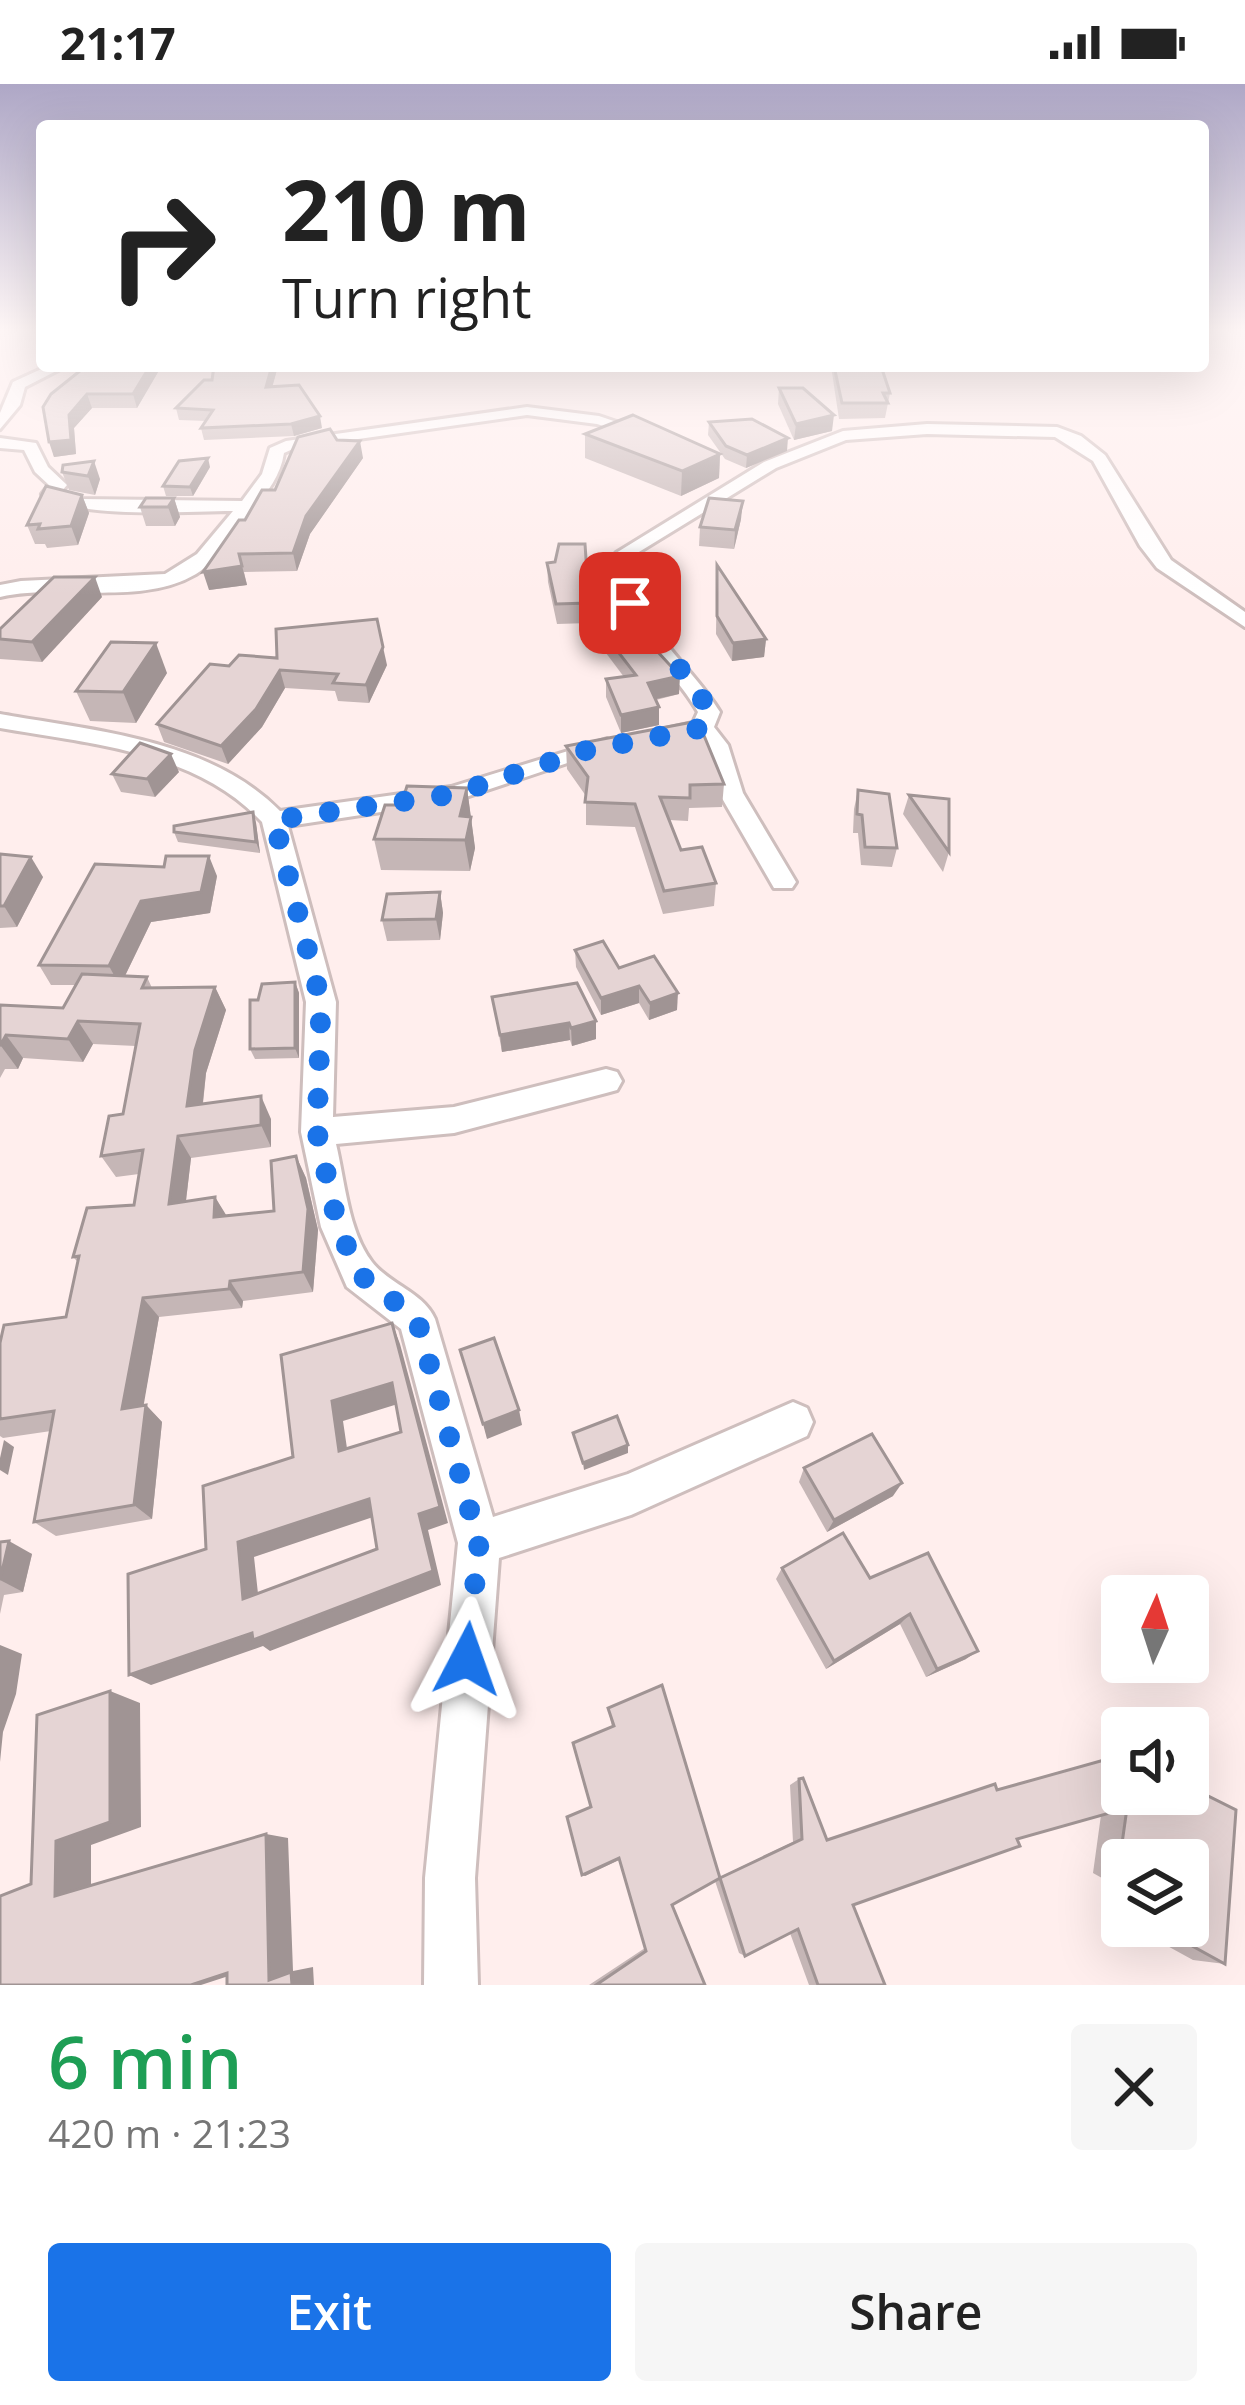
<!DOCTYPE html>
<meta charset="utf-8">
<style>
:root{--surface:#fff;--page:#f6f6f6;--text:#222;--muted:#767676;--accent:#1a73e8}
body{margin:0;font-family:"Open Sans",sans-serif;background:var(--page);color:var(--text);height:100vh;display:flex;flex-direction:column;font-size:45px;white-space:nowrap}
*{box-sizing:border-box;margin:0}
p{font-size:39px;color:var(--muted)}
.icon{flex:none;width:66px;height:66px;fill:none;stroke:currentColor;stroke-width:2;stroke-linecap:round;stroke-linejoin:round}
.map{position:relative;height:1901px;overflow:hidden}
.details{display:flex;flex-direction:column;background:var(--surface);flex:1}
.details>*{flex:none}
.banner{position:absolute;left:36px;top:36px;width:1173px;height:252px;border-radius:12px;box-shadow:0 12px 48px #0002;background:#fff;color:var(--text);overflow:hidden}
.needle{width:78px;rotate:3deg}
.fabs{position:absolute;left:1101px;top:1491px;display:grid;gap:24px}
.fabs a{display:grid;place-items:center;width:108px;height:108px;border-radius:12px;background:var(--surface);box-shadow:0 12px 48px #0002;font-size:60px}
.pin{position:absolute;display:grid;place-items:center;width:102px;height:102px;color:#fff;margin:-51px;border-radius:24px;box-shadow:0 6px 18px #0006}
.me{position:absolute;width:132px;margin:-66px;rotate:4deg;stroke-linejoin:round;filter:drop-shadow(0 0 9px #0008)}
.turn{display:flex;align-items:center;gap:42px;height:252px;padding:0 48px;font-size:54px}
.turn .icon{width:156px;height:156px;stroke-width:2.5}
.turn b{display:block;font-size:84px;line-height:102px}
.round{display:grid;place-items:center;flex:none;width:126px;height:126px;border-radius:12px;background:var(--page)}
.headline{display:flex;align-items:center;justify-content:space-between;height:204px;padding:0 48px}
h1{font-size:72px;font-weight:600;line-height:90px;color:#1e9e55}
.primary-button{display:flex;gap:24px;margin-top:auto;padding:24px 48px}
.primary-button a{flex:1;height:138px;border-radius:12px;background:var(--accent);color:#fff;font-size:48px;font-weight:600;line-height:138px;text-align:center}
.primary-button a+a{background:var(--page);color:var(--text)}
.status{display:flex;justify-content:space-between;align-items:center;height:84px;padding:0 60px;background:var(--surface);direction:ltr}
.status svg{height:33px;fill:currentColor}
.map>svg:first-child{display:block}
</style>
<div class="status"><b>21:17</b><svg viewBox="0 0 49 12"><path d="M0 12V9h3v3zM5 12V6h3v6zM10 12V3h3v9zM15 12V0h3v12zM26 1h20v11H26zM47 4h2v5h-2z"/></svg></div>
<div class="map">
<svg width="1245" height="1901" viewBox="0 0 1245 1901">
<rect width="100%" height="100%" fill="#ffeeed"/>
<g fill="none" stroke-linecap="round" stroke-linejoin="round">
<!-- minor casing -->
<g stroke="#cebebd" stroke-width="6">
<g id="minor">
<path d="M48 282H66L25 303 20 321 0 345V329L13 298Z"/>
<path d="M527 323 599 332 655 351 647 356 597 340 527 331 295 364 284 369C280 396 262 414 246 434 231 452 217 477 196 490 140 523 61 499 0 513V501L21 497 165 490 197 470 233 427C185 427 78 436 42 410L49 401 35 388 24 366 0 364V354L36 359 48 383 67 401 61 408 81 415 242 417 262 390 270 364 286 357Z"/>
<path d="M927 340 1057 343 1081 352 1105 371 1171 476 1245 528V543L1157 484 1140 462 1093 377 1055 353 927 350 846 356 776 384 634 471C625 535 690 578 720 628L714 643 728 661 743 709 796 798 792 804H774L719 709 706 662 697 652 660 660 649 653 652 648 693 639 698 628C668 575 605 536 616 469L764 378 843 347Z"/>
<path d="M0 630C95 647 209 655 280 727L451 703 607 655 618 662 454 717 288 742 336 918 333 1033 454 1023 606 985 617 988 622 997 617 1006 606 1009 454 1049 336 1060C345 1097 348 1147 372 1178 390 1201 423 1208 435 1235L493 1433 628 1390 793 1318 807 1324 813 1338 807 1352 631 1431 499 1474 475 1794 478 1901H424L425 1794 458 1459 401 1245 347 1203 321 1143 301 1048 306 918 262 738C196 667 91 660 0 644Z"/>
</g>
</g>
<!-- minor -->
<use href="#minor" fill="#fff" fill-rule="evenodd"/>
</g>
<!-- wall -->
<g fill="#c5b6b6">
<path d="M214 282H278L272 303 322 344 294 352 204 356 201 344 206 337 179 336 176 324 212 296Z"/>
<path d="M831 282H881L890 309 885 334 839 335Z"/>
<path d="M161 283 137 324H92L74 344 76 370 54 373 43 323Z"/>
<path d="M779 304 832 347 794 356 778 320Z"/>
<path d="M709 338 787 367 746 384 725 375 708 351Z"/>
<path d="M585 350 720 370 719 394 681 412 585 374Z"/>
<path d="M337 356 363 374 310 450 297 487 244 488 247 501 209 506 245 436 275 406Z"/>
<path d="M63 381 100 395 95 411 69 406 62 388Z"/>
<path d="M210 383 193 412H166L163 402Z"/>
<path d="M82 411 89 429 78 461 47 464 45 460H35L27 441Z"/>
<path d="M174 414 180 433 175 442H146L140 423Z"/>
<path d="M741 435 734 465 699 462 700 443Z"/>
<path d="M547 479 589 519V539L557 540 548 498Z"/>
<path d="M717 481 766 555 764 573 732 577 716 550Z"/>
<path d="M102 513 42 578 0 575V545Z"/>
<path d="M602 547 679 610 656 616 659 641 621 649 606 613V595L624 593 603 565Z"/>
<path d="M277 574 387 581 369 619 338 617 335 607 285 604 262 643 228 680 164 658 157 640 229 582Z"/>
<path d="M167 589 136 639 90 637 76 607Z"/>
<path d="M566 662 724 700 722 723 689 724 688 737 669 736 681 766 716 799 714 822 663 830 635 743 586 741V712L567 685Z"/>
<path d="M179 688 155 713 121 708 112 690Z"/>
<path d="M467 704 475 764 470 787 381 786 374 755Z"/>
<path d="M858 706 897 764 892 783 861 781 858 749H853L854 725Z"/>
<path d="M909 711 949 768 943 788 903 730Z"/>
<path d="M256 739 260 769 178 758 174 748Z"/>
<path d="M0 770 43 793 17 843 0 844Z"/>
<path d="M217 792 210 829 151 838 125 892 147 893 152 904 215 903 226 926 206 989 203 1020 271 1035V1063L191 1074 186 1117 215 1113 226 1132 274 1127 296 1072 306 1094 318 1146 313 1208 243 1217 242 1224 159 1233 143 1321H146L162 1338 152 1435 56 1452 34 1438 51 1347 3 1354 0 1352V1259L66 1233 78 1178 73 1173 134 1121 139 1090 116 1093 101 1072 123 1030 136 962 93 960 83 978 23 974 18 985H5L0 994V921L63 924 76 901H51L39 881Z"/>
<path d="M440 808 443 829 440 856 387 857 382 836Z"/>
<path d="M575 866 619 884 677 926 649 936 639 919 601 931 576 883Z"/>
<path d="M295 898 299 909V974L255 975 250 965 258 916Z"/>
<path d="M577 899 596 955 572 962 570 956 502 968 492 913Z"/>
<path d="M804 1384 893 1412 827 1448 799 1398Z"/>
<path d="M0 1458 32 1470 23 1508 4 1511 0 1530Z"/>
<path d="M782 1484 870 1494 966 1575 926 1593 900 1540 826 1585 776 1495Z"/>
<path d="M608 1624 720 1793 793 1758 790 1701 799 1695 827 1756 1122 1671 1225 1880 1193 1876 1131 1842H1188L1122 1776V1837L1106 1828 1109 1798 1093 1789 1101 1731 1017 1755 853 1821 885 1901H809L790 1849 745 1872 739 1869 715 1797 672 1821 705 1901H589L645 1864 619 1776 585 1792 612 1643Z"/>
</g>
<!-- shaded-wall -->
<g fill="#a09494">
<path d="M150 282 161 283 137 324 133 310Z"/>
<path d="M272 282H278L269 315 266 303Z"/>
<path d="M87 310 92 324 74 344 76 370 54 373 49 358Z"/>
<path d="M834 331 832 347 794 356 796 340Z"/>
<path d="M320 332 322 344 294 352 291 340Z"/>
<path d="M788 354 787 367 746 384 747 371Z"/>
<path d="M360 357 363 374 310 450 297 487 293 469 306 432Z"/>
<path d="M720 370 719 394 681 412 682 387Z"/>
<path d="M208 374 210 383 193 412 190 403Z"/>
<path d="M94 377 100 395 95 411 88 392Z"/>
<path d="M82 411 89 429 78 461 71 442Z"/>
<path d="M174 414 180 433 175 442 168 423Z"/>
<path d="M743 417 741 435 734 465 735 446Z"/>
<path d="M239 470 247 501 209 506 203 488Z"/>
<path d="M95 493 102 513 42 578 32 558Z"/>
<path d="M766 555 764 573 732 577 733 559Z"/>
<path d="M156 559 167 589 136 639 123 608Z"/>
<path d="M383 563 387 581 369 619 366 601Z"/>
<path d="M280 586 285 604 262 643 228 680 221 662Z"/>
<path d="M680 592 679 610 647 617 648 599Z"/>
<path d="M659 623V641L621 649V631Z"/>
<path d="M171 670 179 688 155 713 147 695Z"/>
<path d="M467 704 475 764 470 787 460 732Z"/>
<path d="M253 728 256 739 260 769 256 758Z"/>
<path d="M209 772 217 792 210 829 151 838 120 902 109 882 141 817Z"/>
<path d="M31 773 43 793 17 843 4 822Z"/>
<path d="M440 808 443 829 440 856 436 835Z"/>
<path d="M295 898 299 909V974L295 964Z"/>
<path d="M639 902V919L601 931V914Z"/>
<path d="M215 903 226 926 206 989 200 1044 187 1022 195 966Z"/>
<path d="M678 909 677 926 649 936 650 919Z"/>
<path d="M78 937 93 960 83 978 68 955Z"/>
<path d="M596 937V955L572 962 571 944Z"/>
<path d="M569 939 570 956 502 968 500 951Z"/>
<path d="M6 951 23 974 18 985 1 962Z"/>
<path d="M261 1012 271 1035V1063L261 1041Z"/>
<path d="M178 1052 191 1074 183 1141 169 1120Z"/>
<path d="M296 1072 306 1094 318 1146 313 1208 303 1188Z"/>
<path d="M215 1113 228 1134 214 1133Z"/>
<path d="M230 1197 243 1217 242 1224 229 1205Z"/>
<path d="M143 1214 159 1233 140 1342 122 1325Z"/>
<path d="M392 1239 400 1260 448 1439 428 1446 441 1501 270 1567 263 1562 151 1601 129 1591 433 1487 419 1430Z"/>
<path d="M392 1299 401 1319 343 1337 350 1385 339 1367 332 1317Z"/>
<path d="M146 1321 162 1338 152 1435 134 1421Z"/>
<path d="M519 1326 522 1341 487 1355 483 1340Z"/>
<path d="M4 1356 14 1363 8 1391 0 1386V1374Z"/>
<path d="M628 1361V1369L584 1386 583 1379Z"/>
<path d="M902 1399 893 1412 827 1448 834 1436Z"/>
<path d="M369 1415 379 1431 254 1473 260 1528 243 1515 238 1458Z"/>
<path d="M9 1457 32 1470 23 1508 0 1496Z"/>
<path d="M910 1530 900 1540 826 1585 834 1577Z"/>
<path d="M0 1561 22 1570 16 1610 3 1648 0 1678Z"/>
<path d="M978 1567 966 1575 926 1593 937 1585Z"/>
<path d="M110 1607 140 1619 141 1743 91 1761V1812H55L56 1757Z"/>
<path d="M266 1750 288 1754 293 1887 313 1883 314 1901H292L269 1896Z"/>
<path d="M619 1774V1776L585 1792 582 1791Z"/>
<path d="M253 1884 201 1901H191L227 1889Z"/>
</g>
<!-- building -->
<g fill="#e5d4d4" stroke="#a09494" stroke-width="3" fill-rule="evenodd">
<path d="M86 282H150L133 310H87L69 331 71 356 49 358 43 323 51 310Z"/>
<path d="M214 282H272L266 303 299 301 320 332 291 340 201 344 213 326 176 324 204 296H212Z"/>
<path d="M834 282H881L890 309H883L888 319H842Z"/>
<path d="M779 304H803L834 331 796 340Z"/>
<path d="M633 331 720 370 682 387 585 350Z"/>
<path d="M752 335 788 354 747 371 726 362 709 338Z"/>
<path d="M330 345 337 356 360 357 306 432 293 469 239 470 242 482 203 488 239 436H245L262 406H275L298 353Z"/>
<path d="M208 374 190 403 163 402 179 377Z"/>
<path d="M94 377 88 392 62 388 63 381Z"/>
<path d="M46 402 82 411 71 442 38 445 40 440 27 441Z"/>
<path d="M146 414H174L168 423H140Z"/>
<path d="M709 414 743 417 735 446 700 443Z"/>
<path d="M559 460H585L589 519 556 520 547 479 555 478Z"/>
<path d="M717 481 766 555 733 559 717 532Z"/>
<path d="M54 493H95L32 558 0 555V545Z"/>
<path d="M377 535 383 563 366 601 333 599 338 590 280 586 256 625 221 662 157 640 210 580 229 582 239 571 277 574 276 545Z"/>
<path d="M633 541 680 592 648 599 659 623 621 631 606 595 636 591 602 547Z"/>
<path d="M111 558 156 559 123 608 76 607Z"/>
<path d="M698 637 724 700 690 701V714L660 713 681 766 702 763 716 799 664 807 635 720 585 718 588 693 566 662Z"/>
<path d="M140 659 171 670 147 695 112 690Z"/>
<path d="M407 702 467 704 460 732 471 733 466 756 374 755 385 721H401Z"/>
<path d="M858 706 889 710 897 764 865 763 862 731 857 730Z"/>
<path d="M909 711 949 715V768Z"/>
<path d="M253 728 256 758 174 748V742Z"/>
<path d="M0 770 31 773 4 822H0Z"/>
<path d="M166 772H209L201 808 141 817 109 882 39 881 95 780 164 783Z"/>
<path d="M440 808 436 835 382 836 387 810Z"/>
<path d="M603 857 619 884 654 872 678 909 650 919 639 902 601 914 575 866Z"/>
<path d="M82 890 147 893 142 904 215 903 195 966 187 1022 261 1012V1041L178 1052 169 1120 215 1113 214 1133 274 1127 271 1077 296 1072 308 1125 303 1188 230 1197 229 1205 143 1214 122 1325 146 1321 134 1421 34 1438 54 1327 0 1335V1259L4 1241 66 1233 79 1172 73 1173 87 1124 134 1121 143 1066 101 1072 109 1032 123 1030 140 940 78 937 68 955 6 951 0 962V921L63 924Z"/>
<path d="M295 898V964L250 965V916H258L262 900Z"/>
<path d="M577 899 596 937 571 944 569 939 500 951 492 913Z"/>
<path d="M392 1239 440 1423 419 1430 433 1487 253 1556 252 1549 129 1591 128 1490 206 1465 203 1402 293 1373 281 1271ZM392 1299 401 1348 339 1367 332 1317ZM369 1415 377 1465 243 1515 238 1458Z"/>
<path d="M494 1254 519 1326 483 1340 460 1266Z"/>
<path d="M617 1332 628 1361 583 1379 573 1349Z"/>
<path d="M872 1350 902 1399 834 1436 804 1384Z"/>
<path d="M843 1449 870 1494 928 1469 978 1567 937 1585 910 1530 834 1577 782 1484Z"/>
<path d="M9 1457 0 1496V1458Z"/>
<path d="M662 1601 720 1794 672 1821 705 1901H596L646 1867 619 1774 582 1791 567 1733 591 1723 573 1659 614 1642 608 1624Z"/>
<path d="M110 1607V1738L56 1757 55 1812 266 1750 269 1896 291 1888 292 1901H227V1889L191 1901H0V1812L31 1800 37 1631Z"/>
<path d="M1122 1671V1710H1188V1702L1236 1726 1225 1880 1156 1842H1188V1776H1122V1790L1118 1788 1127 1724 1017 1755 1020 1762 853 1821 885 1901H818L798 1845 745 1872 720 1794 802 1755 799 1695 803 1694 827 1756 995 1700 997 1706Z"/>
</g>
<!-- sky -->
<linearGradient id="sky" x2="0" y2="1"><stop stop-color="#aea7c6"/><stop offset="0.48" stop-color="#fff7f7"/><stop offset="1" stop-color="#fff7f7" stop-opacity="0"/></linearGradient>
<rect width="1245" height="511" fill="url(#sky)"/>
<g fill="none" stroke-linecap="round" stroke-linejoin="round">
<!-- route -->
<path stroke="#1a73e8" stroke-width="21" stroke-dasharray="0 37.8" d="M467 1575 479 1460 417 1235 360 1191 338 1143 317 1048 321 918 274 736 454 710 584 667 702 644 709 638 702 614 630 519"/>
</g>
</svg>
<div class="fabs">
<a><svg class="needle" viewBox="-14 -14 28 28"><path d="M0-13l5 13h-10z" fill="#e53935"/><path d="M0 13l5-13h-10z" fill="#767676"/></svg></a>
<a><svg class="icon" aria-label="sound" viewBox="0 0 24 24"><path d="M4 9h4l5-4v14l-5-4H4zM17 9q2 3 0 6"/></svg></a>
<a><svg class="icon" aria-label="layers" viewBox="0 0 24 24"><path d="M12 4l9 5-9 5-9-5zM3 14l9 5 9-5"/></svg></a>
</div>
<div class="pin" style="left:630px;top:519px;background:#d93025"><svg class="icon" aria-label="arrive" viewBox="0 0 24 24"><path d="M6 21V4h12l-3 4 3 4H6"/></svg></div>
<svg class="me" style="left:467px;top:1575px" viewBox="-20 -20 40 40"><path d="M0-17L14 15 0 8-14 15z" fill="#1a73e8" stroke="#fff" stroke-width="4"/></svg>
<div class="banner">
<div class="turn"><svg class="icon" aria-label="right" viewBox="0 0 24 24"><path d="M7 20v-9h11M14 6l5 5-5 5"/></svg><div><b>210 m</b>Turn right</div></div>
</div>
</div>
<section class="details">
<div class="headline"><div><h1>6 min</h1><p>420 m · 21:23</p></div><a class="round"><svg class="icon" aria-label="close" viewBox="0 0 24 24"><path d="M6 6l12 12M18 6L6 18"/></svg></a></div>
<div class="primary-button"><a>Exit</a><a>Share</a></div>
</section>
